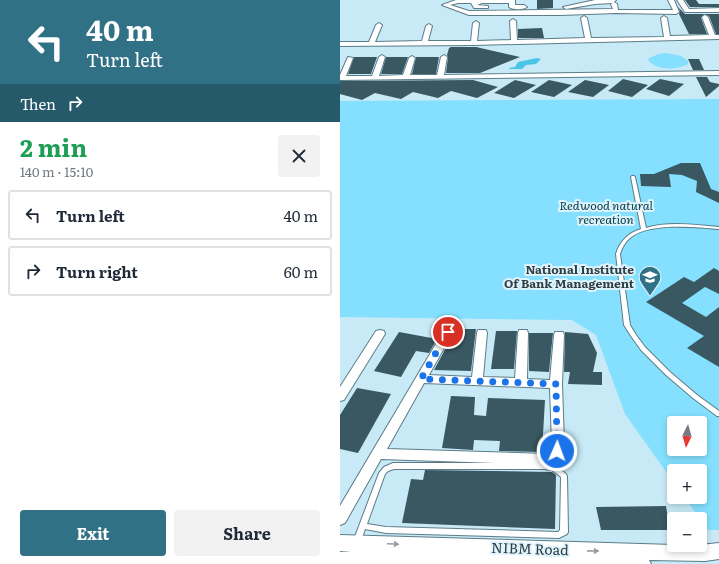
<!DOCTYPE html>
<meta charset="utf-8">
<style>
:root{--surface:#fff;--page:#f2f2f3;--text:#1f2937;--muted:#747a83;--line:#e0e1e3;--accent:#307185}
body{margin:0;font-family:Literata,serif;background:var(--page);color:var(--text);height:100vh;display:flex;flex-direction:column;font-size:15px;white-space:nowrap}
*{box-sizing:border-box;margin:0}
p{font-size:13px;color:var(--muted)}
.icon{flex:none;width:22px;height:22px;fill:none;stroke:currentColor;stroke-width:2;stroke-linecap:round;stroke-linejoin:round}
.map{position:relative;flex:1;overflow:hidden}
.side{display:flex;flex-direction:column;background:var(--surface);width:340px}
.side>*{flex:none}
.hud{background:#307185;color:#fff;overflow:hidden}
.needle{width:26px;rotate:185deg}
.controls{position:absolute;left:327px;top:416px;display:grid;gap:8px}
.controls a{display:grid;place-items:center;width:40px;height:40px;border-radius:4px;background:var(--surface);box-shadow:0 2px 6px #0003;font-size:20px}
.pin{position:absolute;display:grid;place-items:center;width:34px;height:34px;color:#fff;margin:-17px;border:2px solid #fff;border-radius:50%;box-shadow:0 1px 4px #0007}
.me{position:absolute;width:44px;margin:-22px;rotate:2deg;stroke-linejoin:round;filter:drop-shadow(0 0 3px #0008)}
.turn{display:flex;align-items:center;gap:14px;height:84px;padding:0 20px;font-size:18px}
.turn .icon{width:52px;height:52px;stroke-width:2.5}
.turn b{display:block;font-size:28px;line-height:34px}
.then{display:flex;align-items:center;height:38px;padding:0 20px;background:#0003;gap:8px;font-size:15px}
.round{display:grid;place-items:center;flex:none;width:42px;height:42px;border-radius:4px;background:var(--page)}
.summary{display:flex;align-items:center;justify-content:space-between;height:68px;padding:0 20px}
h1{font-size:24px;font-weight:700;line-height:30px;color:#1e9e55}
.cta{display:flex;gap:8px;margin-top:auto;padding:8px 20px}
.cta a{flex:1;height:46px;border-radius:4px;background:var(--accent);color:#fff;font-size:16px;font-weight:700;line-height:46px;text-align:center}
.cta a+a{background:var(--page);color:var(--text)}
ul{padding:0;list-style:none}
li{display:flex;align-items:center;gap:12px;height:50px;margin:0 8px 6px;padding:0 12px;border:2px solid var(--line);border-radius:4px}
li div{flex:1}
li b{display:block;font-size:15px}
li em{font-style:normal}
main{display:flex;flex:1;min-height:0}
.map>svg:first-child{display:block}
</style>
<main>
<section class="side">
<div class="hud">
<div class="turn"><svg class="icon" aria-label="left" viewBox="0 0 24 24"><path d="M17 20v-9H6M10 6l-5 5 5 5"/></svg><div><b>40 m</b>Turn left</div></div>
<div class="then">Then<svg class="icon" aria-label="right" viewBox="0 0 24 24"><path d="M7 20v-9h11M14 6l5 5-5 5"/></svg></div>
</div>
<div class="summary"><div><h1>2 min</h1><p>140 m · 15:10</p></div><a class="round"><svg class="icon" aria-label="close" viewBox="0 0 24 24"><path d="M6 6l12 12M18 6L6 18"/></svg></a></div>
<ul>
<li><svg class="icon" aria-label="left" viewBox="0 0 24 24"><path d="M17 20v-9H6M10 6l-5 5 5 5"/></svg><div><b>Turn left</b></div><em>40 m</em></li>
<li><svg class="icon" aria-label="right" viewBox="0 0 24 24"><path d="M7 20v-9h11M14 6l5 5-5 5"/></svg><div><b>Turn right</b></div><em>60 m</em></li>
</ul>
<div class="cta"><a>Exit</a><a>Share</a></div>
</section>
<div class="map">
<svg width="379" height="564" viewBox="0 0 379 564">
<rect width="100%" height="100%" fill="#c7eaf6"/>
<!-- green -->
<g fill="#84e0fe" fill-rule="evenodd">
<path d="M326 53 341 56 348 61V64C338 70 316 71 308 60L309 58 319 54Z"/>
<path d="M379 99V530H368L344 497H360V471H334V483L285 414 256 335 232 320 0 317V101ZM334 423H360V449H334Z"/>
</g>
<!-- water -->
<path fill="#4ac4e7" d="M197 58 201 59 196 64 186 65 182 69H169V68L175 67 178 62Z"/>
<!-- building -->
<g fill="#395862">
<path d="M197 0H213V8L197 9Z"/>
<path d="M345 0H356L359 4H379V7H350Z"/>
<path d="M338 7 345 14H379V34H376L369 16 364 14 361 18 367 34H349L339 14 340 11Z"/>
<path d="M202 28 204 38H178V29Z"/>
<path d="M111 47H136L180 57 140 73H106L108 57 107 55 109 48Z"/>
<path d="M14 57H37L31 74H8Z"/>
<path d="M46 57H68L62 74H41Z"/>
<path d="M76 57H99L96 74H72Z"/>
<path d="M348 59H359L364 70H353Z"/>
<path d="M356 77H367L370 82 379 84V86L366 97Z"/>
<path d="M283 79 308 85 292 97 268 91Z"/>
<path d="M320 79 344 84 329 96 306 89Z"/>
<path d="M133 80 158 87 137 98 111 91 98 98 73 92 61 99 35 93 22 100 0 94V81Z"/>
<path d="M175 80 196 85 174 98 154 93Z"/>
<path d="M209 80 232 85 214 97 191 92Z"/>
<path d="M245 80 269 85 253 97 228 92Z"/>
<path d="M341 163H360L371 189 379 192V203L356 192 357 181 342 175 329 174 331 187 301 186 300 174H315H314Z"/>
<path d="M374 268 379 271V294L365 287 342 303 366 317 379 307V367L347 348 364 336 306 302 344 277 354 282Z"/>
<path d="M114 329H136L131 371 94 370 114 333Z"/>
<path d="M156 331H177L174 369H151Z"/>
<path d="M59 332 97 339 89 353 76 351 61 377 34 371Z"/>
<path d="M225 332 248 334 257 353 253 372H262V385L228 384 230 372H224Z"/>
<path d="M189 333H213L209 372 189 371Z"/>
<path d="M17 388 51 394 18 453 0 449V415Z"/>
<path d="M111 396 135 397 134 415 146 416 148 398 205 400 202 452 159 451 160 441 134 440 133 450 102 448Z"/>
<path d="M85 470 212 472 216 475 215 529 62 523 71 479 83 480Z"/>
<path d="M326 506 330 530H261L256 507Z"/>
</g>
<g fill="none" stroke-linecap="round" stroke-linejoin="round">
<!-- service casing -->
<g stroke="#5c7c87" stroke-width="2">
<g id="service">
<path d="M292 176H294L295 177 306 228C329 221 355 225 379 227V229C355 227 309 222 290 238 285 242 282 248 280 254L290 325 296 335 305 347 330 372 357 395 379 411V416H377L353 398 326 375 301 350 291 336 284 325 276 254C280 241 288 233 301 229L291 177Z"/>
<path d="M53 463H204L216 466 226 474 227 476 228 532 227 534 219 538 46 533 25 529 20 544 17 545 14 544 13 542 39 473 44 467ZM54 469H204L212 470 221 477 220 530 218 532 46 527 27 524 45 474 48 471Z"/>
</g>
</g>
<!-- minor casing -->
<g stroke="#5c7c87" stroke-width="2">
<g id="minor">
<path d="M116 0H175V5H184L187 7C183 10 173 10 169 7V3H142L137 5 148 6V8H134L131 3H118L110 5 129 11 273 9 271 4 273 3 255 4 226 9 223 7 255 0H276L274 2 277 4 278 10H333L328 0H334L339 12 336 14 276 13 220 15H129L102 5Z"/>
<path d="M337 0H343L349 9 379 8V12H345Z"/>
<path d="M365 15 368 17 375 35H379V39L134 45 0 46V42H29L36 25 39 23 42 25 35 42 82 41 86 26 89 24 92 26 88 41H131L133 23 136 21 139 23 137 41 171 40 170 21 173 19 176 21 177 40 245 38 241 18 244 16 247 18 251 38 324 37 321 18 324 16 327 18 330 36 369 35 362 17Z"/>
<path d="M42 55 45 57 39 76 63 75 69 58 72 56 75 58 70 75H97L101 57 104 55 107 57 104 75 379 71V75L0 80V75L8 57 13 58 6 76H32L39 57Z"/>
<path d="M108 328 112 329 113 332 89 375 132 377 137 333 138 330H146L147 333 143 377 175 378 178 333 179 330H187L188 333 187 379 210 380 214 335 215 332H223L224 335 222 384 224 444 219 461 209 465 41 459 5 523 0 525V506L103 332 104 329ZM84 383 210 388 212 444 208 454 47 449Z"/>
<path d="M40 330 44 331 45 334 4 400 0 401V387L36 331Z"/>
</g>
</g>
<!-- tertiary casing -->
<g stroke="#5c7c87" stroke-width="2">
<path id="tertiary" d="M0 535 334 545H360L379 543V559L365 561 309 560 311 564H0V552L11 551H0Z"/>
</g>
<!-- service -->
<use href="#service" fill="#fff" fill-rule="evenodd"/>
<!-- minor -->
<use href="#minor" fill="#fff" fill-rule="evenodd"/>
<!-- tertiary -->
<use href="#tertiary" fill="#fff" fill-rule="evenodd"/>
</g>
<!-- one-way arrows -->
<defs><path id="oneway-solid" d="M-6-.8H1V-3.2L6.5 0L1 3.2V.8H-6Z"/></defs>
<g fill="#979ea0">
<use href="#oneway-solid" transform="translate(53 544) rotate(2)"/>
<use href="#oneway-solid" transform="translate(253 551) rotate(1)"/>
</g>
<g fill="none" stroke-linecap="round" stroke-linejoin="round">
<!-- route -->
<path stroke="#1a73e8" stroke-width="7" stroke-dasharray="0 12.6" d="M108 332 81 379 216 384 217 451"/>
</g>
<!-- icons -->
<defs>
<g id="university-pin" transform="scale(1.15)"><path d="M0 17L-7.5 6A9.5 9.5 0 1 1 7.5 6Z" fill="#307185" stroke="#dff4fc"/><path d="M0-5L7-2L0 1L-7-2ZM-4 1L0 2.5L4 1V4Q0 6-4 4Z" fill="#fff"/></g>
</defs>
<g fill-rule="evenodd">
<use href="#university-pin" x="310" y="277"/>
</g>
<g text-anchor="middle" stroke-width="4" stroke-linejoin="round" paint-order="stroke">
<!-- park labels -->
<g font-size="12" font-style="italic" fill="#023c4a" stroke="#dff4fc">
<text x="266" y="210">Redwood natural<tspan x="266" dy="14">recreation</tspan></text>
</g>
<!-- poi labels -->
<g font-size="12" font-weight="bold" fill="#2f3d42" stroke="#dff4fc" text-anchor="end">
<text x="294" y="274">National Institute<tspan x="294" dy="14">Of Bank Management</tspan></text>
</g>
<!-- near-street labels -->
<g font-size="14" fill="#2f3d42" stroke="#dff4fc">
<text transform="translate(190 549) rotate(2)" y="5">NIBM Road</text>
</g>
</g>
</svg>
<div class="controls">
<a><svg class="needle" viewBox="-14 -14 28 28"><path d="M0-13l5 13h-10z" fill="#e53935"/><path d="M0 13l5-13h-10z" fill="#747a83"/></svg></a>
<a>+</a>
<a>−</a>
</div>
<div class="pin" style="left:108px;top:332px;background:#d93025"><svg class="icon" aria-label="arrive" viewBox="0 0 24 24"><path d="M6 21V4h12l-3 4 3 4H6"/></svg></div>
<svg class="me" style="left:217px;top:451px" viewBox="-20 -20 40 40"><circle r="17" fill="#1a73e8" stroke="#fff" stroke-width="3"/><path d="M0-11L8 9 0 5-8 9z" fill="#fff"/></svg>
</div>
</main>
